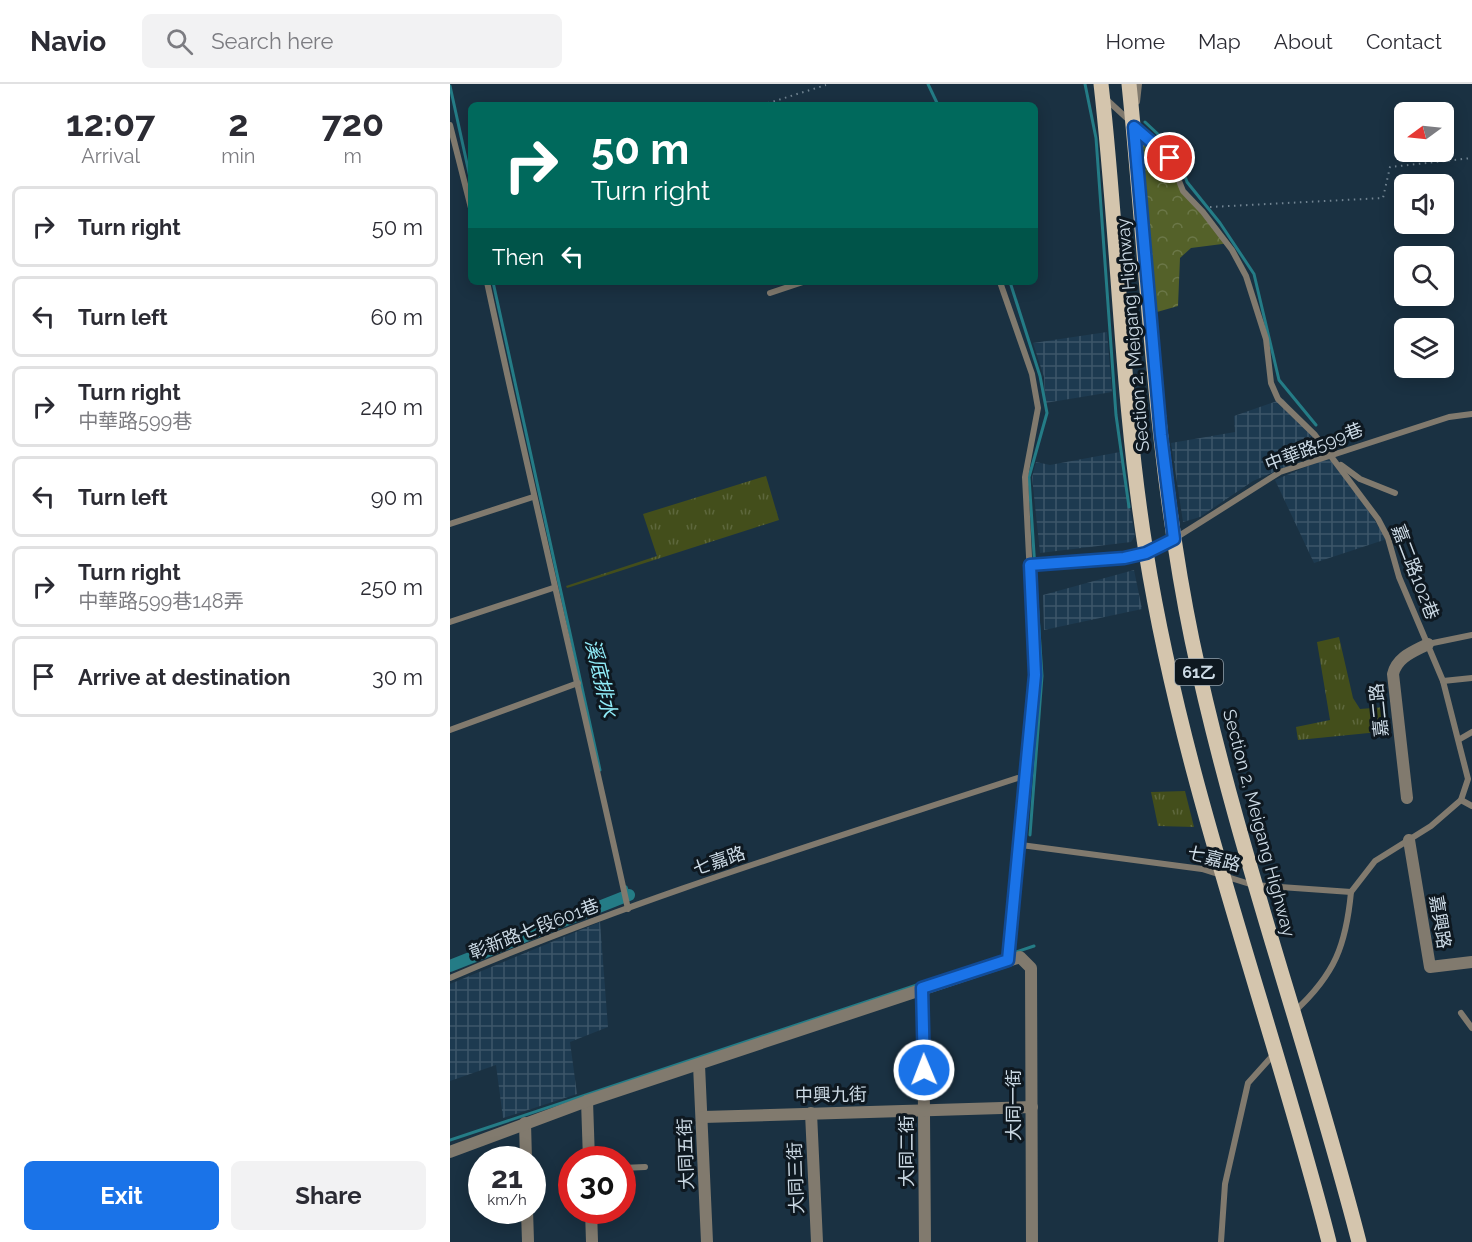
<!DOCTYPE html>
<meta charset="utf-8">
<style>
:root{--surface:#fff;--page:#f2f2f3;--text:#2b2b33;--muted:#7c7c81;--line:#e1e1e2;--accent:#1a73e8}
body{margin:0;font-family:Raleway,"Noto Sans TC",sans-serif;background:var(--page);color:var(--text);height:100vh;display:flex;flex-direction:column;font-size:22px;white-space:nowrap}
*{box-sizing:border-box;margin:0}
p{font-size:20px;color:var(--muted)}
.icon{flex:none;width:33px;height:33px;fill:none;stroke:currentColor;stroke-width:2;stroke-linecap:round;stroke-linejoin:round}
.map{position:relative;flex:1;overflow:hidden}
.panel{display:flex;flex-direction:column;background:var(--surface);width:450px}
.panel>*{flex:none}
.guide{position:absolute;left:18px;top:18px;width:570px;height:183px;border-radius:9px;box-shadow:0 3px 15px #0003;background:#00695c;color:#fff;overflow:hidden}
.needle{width:39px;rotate:255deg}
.controls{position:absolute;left:944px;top:18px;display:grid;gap:12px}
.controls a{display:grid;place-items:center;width:60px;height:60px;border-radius:9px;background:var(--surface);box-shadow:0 3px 15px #0003;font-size:30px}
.speed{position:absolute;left:18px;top:1062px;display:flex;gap:12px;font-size:30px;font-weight:700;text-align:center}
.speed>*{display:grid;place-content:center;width:78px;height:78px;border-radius:50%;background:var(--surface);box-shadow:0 3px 15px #0003;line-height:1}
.speed small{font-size:15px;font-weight:400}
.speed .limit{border:9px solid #d22;background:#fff;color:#111}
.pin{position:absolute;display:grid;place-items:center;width:51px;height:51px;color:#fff;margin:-26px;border:3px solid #fff;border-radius:50%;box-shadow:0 2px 6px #0007}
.me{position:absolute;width:66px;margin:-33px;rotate:359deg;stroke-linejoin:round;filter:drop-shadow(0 0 4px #0008)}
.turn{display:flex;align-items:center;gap:21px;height:126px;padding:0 24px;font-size:27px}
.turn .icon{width:78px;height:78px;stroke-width:2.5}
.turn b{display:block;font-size:42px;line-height:51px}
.then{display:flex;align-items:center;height:57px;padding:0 24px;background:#0003;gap:12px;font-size:22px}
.eta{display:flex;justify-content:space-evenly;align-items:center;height:102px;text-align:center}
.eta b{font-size:36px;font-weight:700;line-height:42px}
.button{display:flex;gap:12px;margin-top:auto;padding:12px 24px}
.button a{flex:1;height:69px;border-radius:9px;background:var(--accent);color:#fff;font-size:24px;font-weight:700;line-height:69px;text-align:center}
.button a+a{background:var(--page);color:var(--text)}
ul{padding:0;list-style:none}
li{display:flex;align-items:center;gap:18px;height:81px;margin:0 12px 9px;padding:0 12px;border:3px solid var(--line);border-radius:9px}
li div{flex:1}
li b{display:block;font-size:22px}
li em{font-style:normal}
header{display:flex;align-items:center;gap:36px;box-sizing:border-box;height:84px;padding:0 30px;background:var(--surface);border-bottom:2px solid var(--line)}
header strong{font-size:28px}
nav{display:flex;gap:33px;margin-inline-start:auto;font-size:21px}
.search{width:420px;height:54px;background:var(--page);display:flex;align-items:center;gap:15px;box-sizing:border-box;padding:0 21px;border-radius:9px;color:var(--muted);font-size:22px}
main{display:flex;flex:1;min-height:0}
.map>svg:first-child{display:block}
</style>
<header>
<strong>Navio</strong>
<div class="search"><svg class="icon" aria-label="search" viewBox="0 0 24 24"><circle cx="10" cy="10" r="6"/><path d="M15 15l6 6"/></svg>Search here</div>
<nav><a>Home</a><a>Map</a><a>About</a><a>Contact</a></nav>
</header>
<main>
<section class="panel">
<div class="eta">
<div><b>12:07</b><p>Arrival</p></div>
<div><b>2</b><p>min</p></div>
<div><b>720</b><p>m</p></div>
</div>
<ul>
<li><svg class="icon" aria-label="right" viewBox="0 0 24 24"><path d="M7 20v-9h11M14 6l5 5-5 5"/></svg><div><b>Turn right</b></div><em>50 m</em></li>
<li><svg class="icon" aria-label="left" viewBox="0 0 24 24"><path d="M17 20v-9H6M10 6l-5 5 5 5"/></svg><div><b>Turn left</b></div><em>60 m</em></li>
<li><svg class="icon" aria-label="right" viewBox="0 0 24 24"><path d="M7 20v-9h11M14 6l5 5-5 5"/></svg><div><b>Turn right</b><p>中華路599巷</p></div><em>240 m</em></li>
<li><svg class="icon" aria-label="left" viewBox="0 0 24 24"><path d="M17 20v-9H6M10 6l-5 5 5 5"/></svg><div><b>Turn left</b></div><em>90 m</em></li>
<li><svg class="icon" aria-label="right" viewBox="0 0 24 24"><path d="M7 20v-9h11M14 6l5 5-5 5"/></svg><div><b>Turn right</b><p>中華路599巷148弄</p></div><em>250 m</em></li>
<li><svg class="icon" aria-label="arrive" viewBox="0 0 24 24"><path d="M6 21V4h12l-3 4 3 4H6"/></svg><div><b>Arrive at destination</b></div><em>30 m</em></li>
</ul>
<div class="button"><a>Exit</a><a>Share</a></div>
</section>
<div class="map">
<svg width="1022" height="1158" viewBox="0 0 1022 1158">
<defs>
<pattern id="industrial-grid" width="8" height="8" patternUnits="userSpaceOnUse" patternTransform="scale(1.5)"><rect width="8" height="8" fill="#1d3a50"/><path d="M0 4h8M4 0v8" fill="none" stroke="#3d5669"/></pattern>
<pattern id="grass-tufts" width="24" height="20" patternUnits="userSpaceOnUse" patternTransform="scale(1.5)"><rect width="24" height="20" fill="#434e1b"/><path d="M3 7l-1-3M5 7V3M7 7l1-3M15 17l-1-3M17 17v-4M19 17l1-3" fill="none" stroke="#5d673c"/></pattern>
<pattern id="forest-crowns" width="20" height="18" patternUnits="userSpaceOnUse" patternTransform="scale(1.5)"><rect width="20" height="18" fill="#546129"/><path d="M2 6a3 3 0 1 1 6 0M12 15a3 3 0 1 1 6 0" fill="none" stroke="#6b7748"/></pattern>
</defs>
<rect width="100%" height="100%" fill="#1a3142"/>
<!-- industrial -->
<g fill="url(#industrial-grid)">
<path d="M657 248 662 308 595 319 594 293 583 259Z"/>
<path d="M833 315 868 355V369L803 397 750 433 733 438 721 359 785 348 784 332Z"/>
<path d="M670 368 685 452 681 458 590 469 582 393 586 378 600 381Z"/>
<path d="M877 374 886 379 937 455 864 479 825 396Z"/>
<path d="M684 486 692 525 594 546 593 511Z"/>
<path d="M150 838 158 943 120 958 127 1010 53 1034 46 981 0 997V900Z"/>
</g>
<!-- grass -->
<g fill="url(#grass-tufts)">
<path d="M316 392 329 436 117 504 116 502 207 472 193 430Z"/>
<path d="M889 553 903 614 910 625 936 623 939 647 848 656 846 643 880 636 867 558Z"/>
<path d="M735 707 744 743 708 742 701 708Z"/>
</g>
<!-- forest -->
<path fill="url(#forest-crowns)" d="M696 51 706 55 717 68 731 101 780 159 741 164 730 174 728 222 707 228 690 64 691 55Z"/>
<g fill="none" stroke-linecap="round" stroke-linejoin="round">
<!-- stream -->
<g stroke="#247c86" stroke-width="3">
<path d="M478 0 488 21"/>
<path d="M635 0 646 54 666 331 679 423"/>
<path d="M0 2 21 98"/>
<path d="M695 38 726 67 737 98 770 139 804 190 829 296 866 341"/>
<path d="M43 198 150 686"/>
<path d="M560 198 590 292 597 329 579 393 592 592 580 751"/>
<path d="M176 803 179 811"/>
<path d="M0 1056 584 862"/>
</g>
<!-- canal -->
<path stroke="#247c86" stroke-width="12" d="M0 882 179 811"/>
<!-- path -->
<g stroke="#718492" stroke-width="2" stroke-dasharray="1.5 4.5" stroke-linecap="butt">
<path d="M312 21 376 1"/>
<path d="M760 123 933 114 940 83 1022 74"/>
</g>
<!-- lane -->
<g stroke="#817a6e" stroke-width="6">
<path d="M687 18 689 0"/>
<path d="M0 41 21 124"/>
<path d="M37 198C82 408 132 616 178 825"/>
<path d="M550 198 582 290 588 324 575 393 585 591 558 876"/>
<path d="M320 209 353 198"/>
<path d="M891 381 910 395 945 409"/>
<path d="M0 440 83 413"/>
<path d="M580 481 674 474 696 469 724 455 830 388 999 333 1022 330"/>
<path d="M0 538 103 504"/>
<path d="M978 560 1022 551"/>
<path d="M993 597 1022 594"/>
<path d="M0 646 128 599"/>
<path d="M1010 655 1022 648"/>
<path d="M1011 716 1022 722"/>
<path d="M571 761 752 785 803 801 901 808 925 777 981 742 1011 716 1018 695 993 597 949 493 938 454 928 435 865 351 828 315 821 299 816 255 796 192 782 166 753 128 733 107 720 74 656 15"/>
<path d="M0 894C186 814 382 755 574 692"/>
<path d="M845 927C885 890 896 861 901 808"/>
<path d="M1011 929 1022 944"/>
<path d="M172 1084 195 1083"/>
<path d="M771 1158 775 1100 798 999 825 969"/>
</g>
<!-- street -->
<g stroke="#817a6e" stroke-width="12">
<path d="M957 714 943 590C947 573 963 568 978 560"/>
<path d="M959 756 980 883 1022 878"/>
<path d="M473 904 475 1158"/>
<path d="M249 981 257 1158"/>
<path d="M137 1017 139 1076"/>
<path d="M361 1029 367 1158"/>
<path d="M253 1033 582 1023"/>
<path d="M75 1039 76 1076"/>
<path d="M0 1068 137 1017 570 873 581 884 582 1158"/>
<path d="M77 1126 78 1158"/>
<path d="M141 1126 142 1158"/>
</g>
<!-- primary -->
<g stroke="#d4c5ad" stroke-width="15">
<path d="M651 0C669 156 671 313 696 468 734 704 820 927 879 1158"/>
<path d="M679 0C698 185 704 373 742 556 785 760 857 956 909 1158"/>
</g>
</g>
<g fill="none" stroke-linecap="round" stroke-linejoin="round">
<!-- route casing -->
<g stroke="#114b97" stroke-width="15">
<path id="route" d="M474 986 472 904 558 876 585 591 580 481 674 474 696 469 724 455 711 351 684 43 720 74"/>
</g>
<!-- route -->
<use href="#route" stroke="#1a73e8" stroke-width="10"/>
</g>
<g text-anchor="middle" stroke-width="6" stroke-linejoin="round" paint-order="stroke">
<!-- shield labels -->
<rect fill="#0e1820" stroke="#93a0aa" stroke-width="1.5" x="725" y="575" width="48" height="26" rx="4.5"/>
<g font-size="16" font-weight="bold" fill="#ccdae5">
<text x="749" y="594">61乙</text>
</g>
<!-- street labels -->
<g font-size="18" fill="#ccdae5" stroke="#0e1820">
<text transform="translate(683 251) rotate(-95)" y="6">Section 2, Meigang Highway</text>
<text transform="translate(864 363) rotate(-21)" y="6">中華路599巷</text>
<text transform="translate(965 488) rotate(69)" y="6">嘉二路102巷</text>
<text transform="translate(929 626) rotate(-96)" y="6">嘉二路</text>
<text transform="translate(809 739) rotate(75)" y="6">Section 2, Meigang Highway</text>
<text transform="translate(764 775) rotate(14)" y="6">七嘉路</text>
<text transform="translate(269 777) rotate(-19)" y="6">七嘉路</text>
<text transform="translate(990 838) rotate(81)" y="6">嘉興路</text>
<text transform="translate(84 845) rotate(-21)" y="6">彰新路七段601巷</text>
<text transform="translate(381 1011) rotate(-1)" y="6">中興九街</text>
<text transform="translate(564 1021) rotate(-90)" y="6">大同一街</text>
<text transform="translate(457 1067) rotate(-90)" y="6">大同二街</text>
<text transform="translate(236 1070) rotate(-92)" y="6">大同五街</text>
<text transform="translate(346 1094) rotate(-92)" y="6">大同三街</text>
</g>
<!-- water labels -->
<g font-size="20" font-style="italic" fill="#91edf9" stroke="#0e1820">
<text transform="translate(151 594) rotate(77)" y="7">溪底排水</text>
</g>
</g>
</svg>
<div class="controls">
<a><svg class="needle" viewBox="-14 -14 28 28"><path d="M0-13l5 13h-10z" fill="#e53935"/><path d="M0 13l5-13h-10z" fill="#7c7c81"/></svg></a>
<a><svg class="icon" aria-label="sound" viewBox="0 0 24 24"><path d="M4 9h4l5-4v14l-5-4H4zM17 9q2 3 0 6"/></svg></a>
<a><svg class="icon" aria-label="search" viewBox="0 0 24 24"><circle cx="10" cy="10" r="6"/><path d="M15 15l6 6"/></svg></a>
<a><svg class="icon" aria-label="layers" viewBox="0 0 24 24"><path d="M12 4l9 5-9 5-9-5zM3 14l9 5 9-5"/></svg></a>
</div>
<div class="speed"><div>21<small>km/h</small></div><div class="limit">30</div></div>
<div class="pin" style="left:720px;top:74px;background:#d93025"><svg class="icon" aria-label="arrive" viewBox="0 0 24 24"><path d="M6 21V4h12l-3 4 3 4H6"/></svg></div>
<svg class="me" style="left:474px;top:986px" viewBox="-20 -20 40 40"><circle r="17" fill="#1a73e8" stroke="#fff" stroke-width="3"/><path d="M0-11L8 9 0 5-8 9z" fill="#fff"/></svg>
<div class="guide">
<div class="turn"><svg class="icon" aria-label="right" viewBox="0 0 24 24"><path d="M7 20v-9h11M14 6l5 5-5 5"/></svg><div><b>50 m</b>Turn right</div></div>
<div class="then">Then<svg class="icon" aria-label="left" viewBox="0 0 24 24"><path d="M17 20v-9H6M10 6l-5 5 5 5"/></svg></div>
</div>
</div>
</main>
